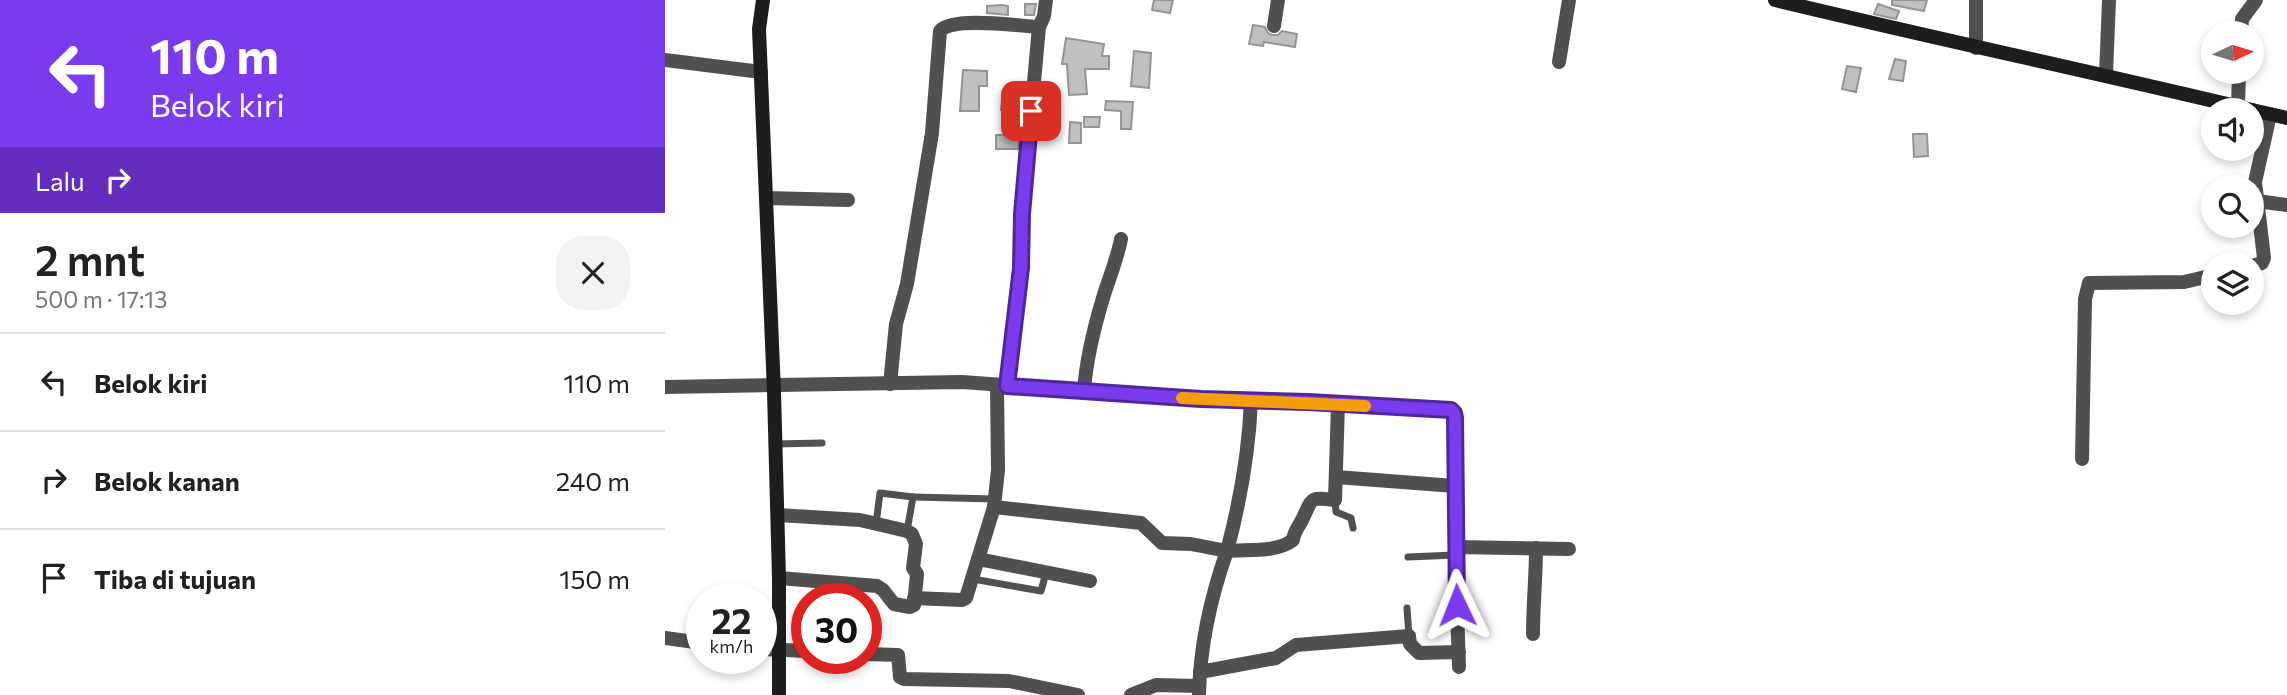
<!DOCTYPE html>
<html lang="id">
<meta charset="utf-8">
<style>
:root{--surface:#fff;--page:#f2f2f2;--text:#222;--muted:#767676;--line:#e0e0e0}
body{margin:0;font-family:Commissioner,sans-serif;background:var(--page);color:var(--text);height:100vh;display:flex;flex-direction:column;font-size:26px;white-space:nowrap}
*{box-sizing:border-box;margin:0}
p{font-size:23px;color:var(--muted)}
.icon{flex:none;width:38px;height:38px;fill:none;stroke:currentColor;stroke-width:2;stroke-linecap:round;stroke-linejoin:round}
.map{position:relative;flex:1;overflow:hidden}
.drawer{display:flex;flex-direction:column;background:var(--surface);width:665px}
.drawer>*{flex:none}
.banner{background:#7c3aed;color:#fff;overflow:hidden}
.needle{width:46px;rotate:86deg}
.buttons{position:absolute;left:1536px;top:21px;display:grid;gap:14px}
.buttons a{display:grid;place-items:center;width:63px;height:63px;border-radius:50%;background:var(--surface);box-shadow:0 4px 10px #0003;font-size:35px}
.speed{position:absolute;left:21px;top:583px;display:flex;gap:14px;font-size:35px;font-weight:700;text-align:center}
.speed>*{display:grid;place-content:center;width:91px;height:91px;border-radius:50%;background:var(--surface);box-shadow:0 4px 10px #0003;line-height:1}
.speed small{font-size:18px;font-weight:400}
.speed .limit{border:10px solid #d22;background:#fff;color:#111}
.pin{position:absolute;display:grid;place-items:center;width:60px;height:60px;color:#fff;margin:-30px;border-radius:14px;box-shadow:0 4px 10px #0006}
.me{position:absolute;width:77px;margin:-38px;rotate:358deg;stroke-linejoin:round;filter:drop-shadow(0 0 5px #0008)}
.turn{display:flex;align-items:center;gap:24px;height:147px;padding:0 35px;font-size:32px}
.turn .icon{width:91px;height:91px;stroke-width:2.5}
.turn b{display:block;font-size:49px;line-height:60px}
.then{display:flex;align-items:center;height:66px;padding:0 35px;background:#0003;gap:14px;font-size:26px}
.round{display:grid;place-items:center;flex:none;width:74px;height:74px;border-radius:28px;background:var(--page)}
.summary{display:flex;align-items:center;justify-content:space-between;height:119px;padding:0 35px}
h1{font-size:42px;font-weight:600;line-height:52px}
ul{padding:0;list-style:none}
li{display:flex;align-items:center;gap:21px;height:98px;padding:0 35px;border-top:2px solid var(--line)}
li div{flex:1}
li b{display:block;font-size:26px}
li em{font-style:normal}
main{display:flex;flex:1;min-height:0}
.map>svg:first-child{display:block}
</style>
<main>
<section class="drawer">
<div class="banner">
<div class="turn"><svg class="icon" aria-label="left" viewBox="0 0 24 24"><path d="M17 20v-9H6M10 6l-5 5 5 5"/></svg><div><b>110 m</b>Belok kiri</div></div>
<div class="then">Lalu<svg class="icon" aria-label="right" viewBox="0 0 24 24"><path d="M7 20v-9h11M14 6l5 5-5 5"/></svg></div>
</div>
<div class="summary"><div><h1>2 mnt</h1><p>500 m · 17:13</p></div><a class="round"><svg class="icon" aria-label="close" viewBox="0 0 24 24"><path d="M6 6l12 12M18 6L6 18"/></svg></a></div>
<ul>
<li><svg class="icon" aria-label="left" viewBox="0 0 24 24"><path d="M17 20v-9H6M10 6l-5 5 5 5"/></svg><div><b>Belok kiri</b></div><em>110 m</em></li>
<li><svg class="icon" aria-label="right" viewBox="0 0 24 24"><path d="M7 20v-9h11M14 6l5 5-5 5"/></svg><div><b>Belok kanan</b></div><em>240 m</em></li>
<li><svg class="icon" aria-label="arrive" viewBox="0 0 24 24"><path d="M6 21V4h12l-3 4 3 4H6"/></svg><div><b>Tiba di tujuan</b></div><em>150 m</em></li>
</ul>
</section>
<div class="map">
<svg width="1622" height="695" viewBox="0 0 1622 695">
<rect width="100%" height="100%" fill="#fff"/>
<!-- building -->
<g fill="#c0c0c0" stroke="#949494" stroke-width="2">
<path d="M489 0H508L505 13 487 10Z"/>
<path d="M1227 0H1262L1259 11 1227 5Z"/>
<path d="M360 4H371L369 15H360Z"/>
<path d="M1213 4 1234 11 1231 19 1209 14Z"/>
<path d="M337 5 343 6V15L322 13V6Z"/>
<path d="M588 25 600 27 603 33 607 35H613L617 31 632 34 630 47 599 42 598 46 584 44Z"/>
<path d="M401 38 439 44 437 56H444V69H420L422 94 404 95 402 64H397Z"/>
<path d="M469 51 486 53 484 88 466 86Z"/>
<path d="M1230 59 1241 61 1238 81 1224 79Z"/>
<path d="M1182 66 1196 68 1191 92 1177 89Z"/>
<path d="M298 70 322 71V86H314V111H295Z"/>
<path d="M337 100 358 102 357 112 336 110Z"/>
<path d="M441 101 468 102 466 129H456V111L440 110Z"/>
<path d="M419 117H435L434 127H419Z"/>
<path d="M405 122 416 123V143H404Z"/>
<path d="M1248 134H1262L1263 156 1249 157Z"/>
<path d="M331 135H354L353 149H331Z"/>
</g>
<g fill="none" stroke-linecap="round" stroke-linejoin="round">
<!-- service -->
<g stroke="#505050" stroke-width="7">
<path d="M111 444 157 443"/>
<path d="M248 497 330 499"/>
<path d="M670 500 671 512 686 518 688 528"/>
<path d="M211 524 215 493 248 497 242 531"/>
<path d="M743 557 790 555"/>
<path d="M308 579 376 591 381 573"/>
<path d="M742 608 744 636"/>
</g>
<!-- minor -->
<g stroke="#505050" stroke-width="14">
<path d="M609 26 613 0"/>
<path d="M1576 33 1577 19 1591 0"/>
<path d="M1311 48V0"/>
<path d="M0 60 96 72"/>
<path d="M894 62 904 0"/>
<path d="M1441 75 1444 0"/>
<path d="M1573 107 1574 72"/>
<path d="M101 198 183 200"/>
<path d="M1592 201 1622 205"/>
<path d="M1587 266 1597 263 1599 258 1590 182 1605 115"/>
<path d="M225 384 231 324 242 284 267 133 275 31C288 16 353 26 374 27L379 16 381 0"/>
<path d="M332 385 333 470 329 507 313 559 425 581"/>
<path d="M342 386 356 268 357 214 374 27"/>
<path d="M0 387 297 382 536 399 782 409 789 413 790 418V547L794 667"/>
<path d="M419 391C421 360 429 328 438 298 444 278 452 260 456 239"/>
<path d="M1417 459 1420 299 1424 283 1519 282 1549 275"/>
<path d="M671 477 790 486"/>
<path d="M329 507 476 523 497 543 526 544 562 551C575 502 584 452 586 400"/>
<path d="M113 515 195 520 242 531 247 534 251 544 248 568 252 574 249 605 245 607 229 604 218 590 212 586 114 578"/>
<path d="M790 547 904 549"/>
<path d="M249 598 297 600 301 598 313 559"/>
<path d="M868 634C868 605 871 577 871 548"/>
<path d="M0 638 37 643"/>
<path d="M96 649 142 651"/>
<path d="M201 654 233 655 235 677 239 679 344 681 413 695"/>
<path d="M535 672 611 658 631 645 744 636 745 644 754 653 794 652"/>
<path d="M466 695 491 685 534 686"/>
<path d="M534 695C535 645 545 599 562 551 583 549 611 553 628 540 629 531 633 528 637 520 648 498 643 497 670 500L673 404"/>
</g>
<!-- secondary -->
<g stroke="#1d1d1d" stroke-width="14">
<path d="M98 0 94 29 109 392 114 578V695"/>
<path d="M1110 0C1268 38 1428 72 1587 110"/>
<path d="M1587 110 1622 118"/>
</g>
</g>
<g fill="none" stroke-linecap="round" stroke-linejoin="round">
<!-- route casing -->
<g stroke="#51269a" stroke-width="18">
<path id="route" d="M366 111 357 214 356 268 342 386 536 399 643 402 786 410 789 413 790 418 792 605"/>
</g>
<!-- route -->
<use href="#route" stroke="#7c3aed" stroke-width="12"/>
<!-- slow -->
<path stroke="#f59e0b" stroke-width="12" d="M517 398 700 406"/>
</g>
</svg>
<div class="buttons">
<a><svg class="needle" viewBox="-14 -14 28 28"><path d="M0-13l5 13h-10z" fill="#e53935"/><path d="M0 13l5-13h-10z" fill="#767676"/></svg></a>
<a><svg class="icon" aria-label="sound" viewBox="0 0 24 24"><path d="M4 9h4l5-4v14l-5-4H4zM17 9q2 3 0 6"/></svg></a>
<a><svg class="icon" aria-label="search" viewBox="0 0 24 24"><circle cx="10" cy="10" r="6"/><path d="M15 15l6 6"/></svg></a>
<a><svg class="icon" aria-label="layers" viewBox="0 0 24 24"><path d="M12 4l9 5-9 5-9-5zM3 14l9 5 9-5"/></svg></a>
</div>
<div class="speed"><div>22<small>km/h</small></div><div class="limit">30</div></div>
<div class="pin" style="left:366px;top:111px;background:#d93025"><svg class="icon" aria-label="arrive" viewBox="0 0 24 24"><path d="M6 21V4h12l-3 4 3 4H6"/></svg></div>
<svg class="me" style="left:792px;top:605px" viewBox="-20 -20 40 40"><path d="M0-17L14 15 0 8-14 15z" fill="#7c3aed" stroke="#fff" stroke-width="4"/></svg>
</div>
</main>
